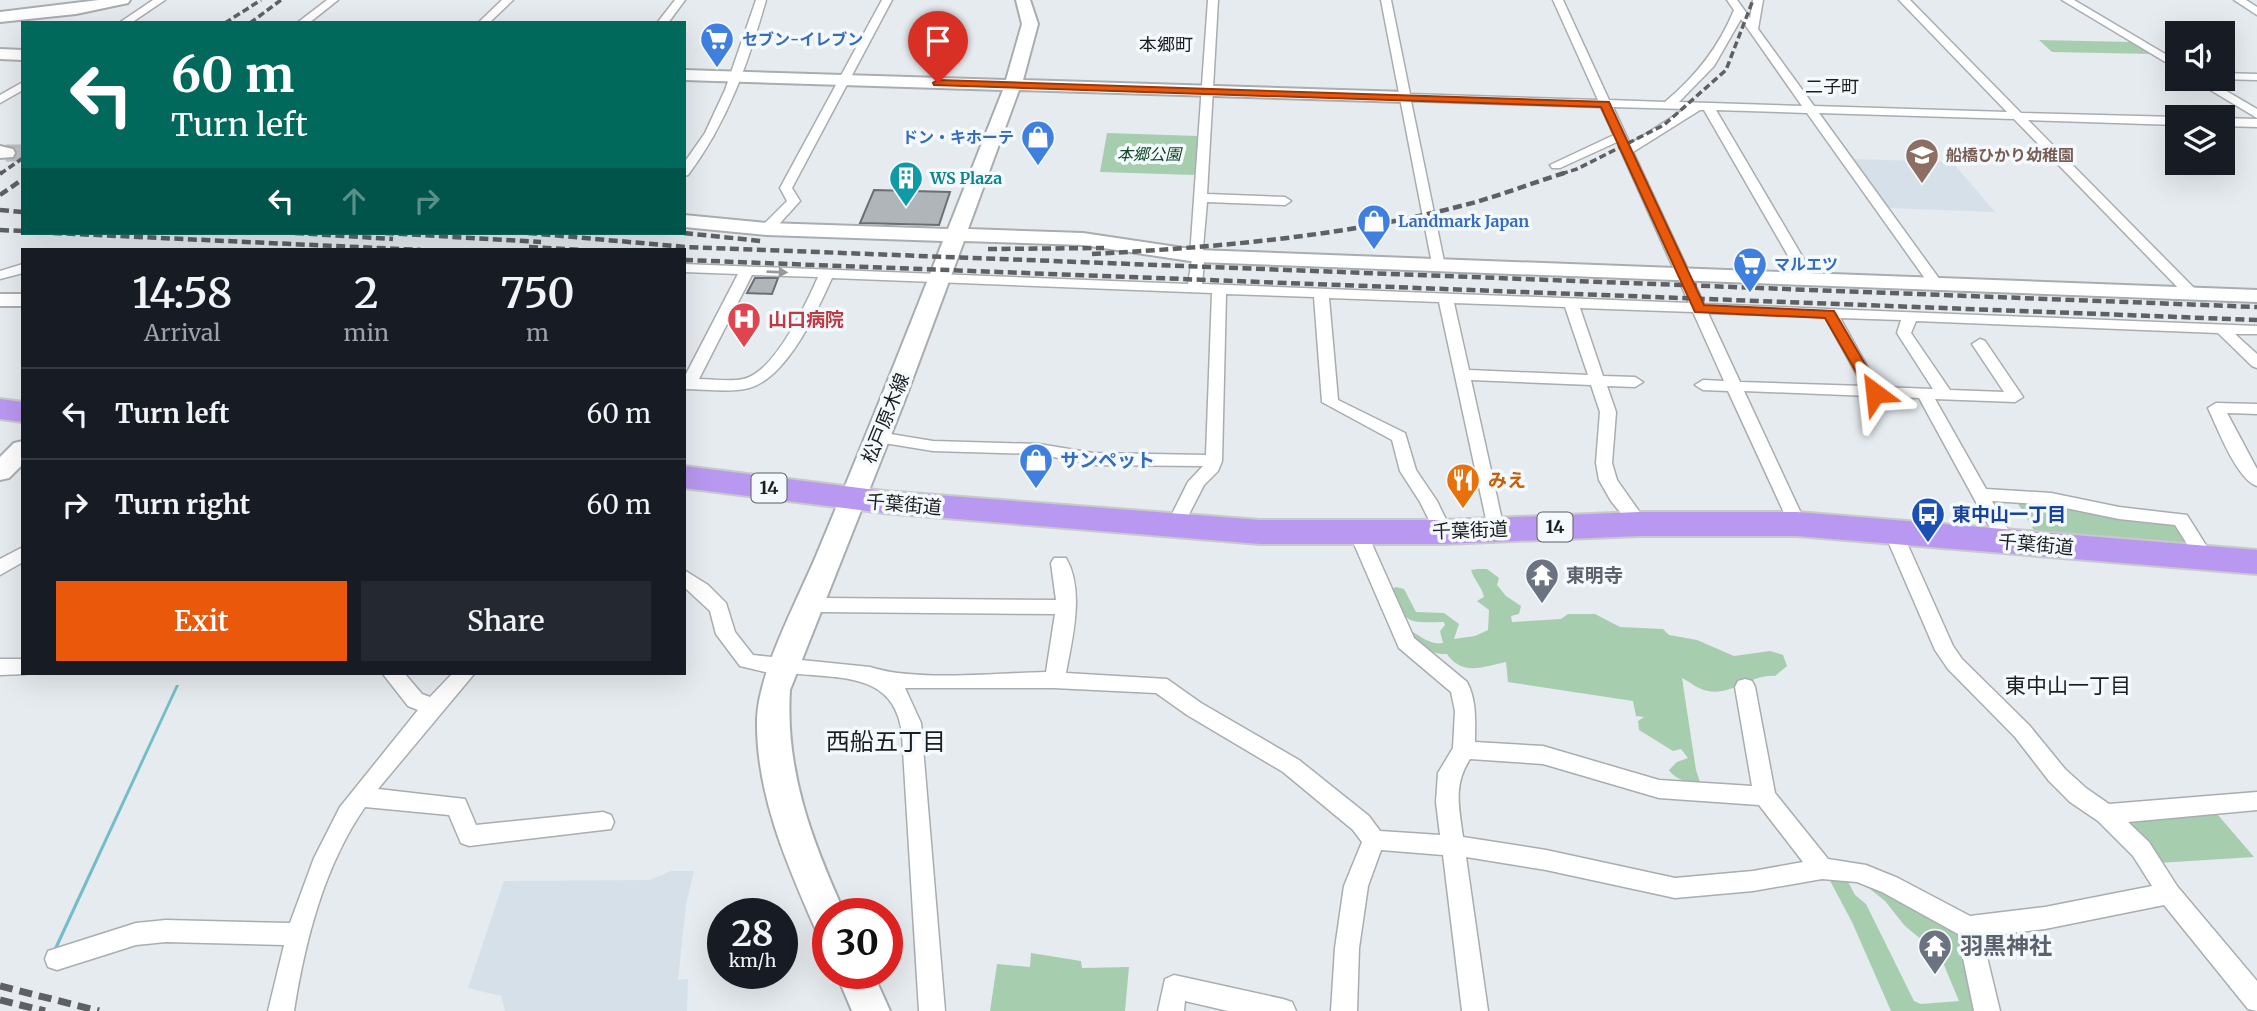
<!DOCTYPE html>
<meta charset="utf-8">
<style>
:root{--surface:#171b24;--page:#242831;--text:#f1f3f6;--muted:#9ea1a6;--line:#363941;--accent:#ea580c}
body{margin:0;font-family:Merriweather,"Noto Sans JP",serif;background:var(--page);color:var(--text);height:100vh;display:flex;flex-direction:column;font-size:26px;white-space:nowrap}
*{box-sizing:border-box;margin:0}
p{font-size:23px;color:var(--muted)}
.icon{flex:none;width:38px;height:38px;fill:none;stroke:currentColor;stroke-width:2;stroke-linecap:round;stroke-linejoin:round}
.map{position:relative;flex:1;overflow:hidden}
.details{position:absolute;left:21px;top:248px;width:665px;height:427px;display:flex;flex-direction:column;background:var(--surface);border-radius:0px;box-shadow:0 7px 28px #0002}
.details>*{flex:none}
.banner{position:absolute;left:21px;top:21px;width:665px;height:214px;border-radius:0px;box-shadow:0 7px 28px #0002;background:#00695c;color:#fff;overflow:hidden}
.controls{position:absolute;left:2165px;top:21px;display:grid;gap:14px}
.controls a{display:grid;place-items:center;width:70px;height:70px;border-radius:0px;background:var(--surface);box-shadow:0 7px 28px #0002;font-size:35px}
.speed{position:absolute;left:707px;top:898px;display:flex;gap:14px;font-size:35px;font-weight:700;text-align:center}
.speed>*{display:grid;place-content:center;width:91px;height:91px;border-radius:50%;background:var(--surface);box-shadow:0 7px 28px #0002;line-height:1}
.speed small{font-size:18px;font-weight:400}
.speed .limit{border:10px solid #d22;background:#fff;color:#111}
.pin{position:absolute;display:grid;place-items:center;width:60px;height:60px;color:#fff;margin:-72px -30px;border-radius:50% 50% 50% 0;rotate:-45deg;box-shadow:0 0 7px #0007}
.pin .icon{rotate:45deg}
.me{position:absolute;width:77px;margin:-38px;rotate:330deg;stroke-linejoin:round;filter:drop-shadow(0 0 5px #0008)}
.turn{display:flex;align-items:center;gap:24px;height:147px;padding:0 35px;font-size:32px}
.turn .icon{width:91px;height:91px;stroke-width:2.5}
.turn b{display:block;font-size:49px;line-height:60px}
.lanes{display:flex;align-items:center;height:66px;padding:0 35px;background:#0003;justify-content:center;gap:35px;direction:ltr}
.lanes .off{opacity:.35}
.eta{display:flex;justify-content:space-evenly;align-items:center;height:119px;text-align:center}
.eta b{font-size:42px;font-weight:600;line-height:49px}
.action{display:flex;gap:14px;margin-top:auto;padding:14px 35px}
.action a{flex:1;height:80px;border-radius:0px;background:var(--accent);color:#fff;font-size:28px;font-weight:600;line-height:80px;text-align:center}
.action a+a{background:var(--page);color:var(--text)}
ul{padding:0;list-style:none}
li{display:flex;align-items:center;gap:21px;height:91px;padding:0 35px;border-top:2px solid var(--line)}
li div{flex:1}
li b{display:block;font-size:26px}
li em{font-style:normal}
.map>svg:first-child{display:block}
</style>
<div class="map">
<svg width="2257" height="1011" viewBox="0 0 2257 1011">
<rect width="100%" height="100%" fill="#e6ebef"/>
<!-- built -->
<g fill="#d5e0e9">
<path d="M1853 159 1952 162 1995 212 1889 208Z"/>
<path d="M671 871H694L686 904 678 980 688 979 687 1011H505L501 996 468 988 504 881 650 880Z"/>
</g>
<!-- green -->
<g fill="#a7cdaf">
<path d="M2039 40 2131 42 2153 54 2052 52Z"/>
<path d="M1107 133 1198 136 1195 175 1100 172Z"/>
<path d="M2017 502 2054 504 2171 523 2179 526 2190 546 2035 532Z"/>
<path d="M1477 569H1487L1499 578 1497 585 1506 596 1521 606 1519 614 1511 616 1512 622 1561 619 1568 614H1595L1620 627 1663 629 1669 635 1697 640 1734 656 1770 651 1783 655 1787 666 1775 676C1751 674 1731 696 1708 691 1699 690 1690 682 1682 678L1696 770 1701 785C1690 783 1675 780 1669 770L1677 762 1688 758 1681 749 1673 751 1639 730 1638 721 1644 717 1636 716 1633 701 1508 682 1506 662C1483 667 1462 676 1447 654 1428 655 1418 644 1408 629 1418 634 1430 646 1443 643L1440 631 1445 625 1444 622C1405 623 1408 624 1389 590L1396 587 1404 589 1416 612 1444 613 1459 624 1454 639 1475 636 1488 630 1489 610 1477 601 1484 597C1483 589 1474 580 1471 570Z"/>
<path d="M2212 808 2254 857 2158 863 2122 817Z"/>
<path d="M1844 874 1855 895 1866 904 1914 1001 1921 1004 1959 1001 1944 965 1934 950 1905 926 1885 901 1870 889 1868 881 1961 932 1978 1011H1891L1852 922 1828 877Z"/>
<path d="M1031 953 1081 961 1082 968 1129 967 1125 1011H990L997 964 1030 967Z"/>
</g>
<!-- water -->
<path fill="#75bcca" d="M176 685H179L58 947 54 948Z"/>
<!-- building -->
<g fill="#b0b5b9" stroke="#6b6f73" stroke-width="2">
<path d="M874 190 950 192 939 225 860 223Z"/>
<path d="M755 278H778L772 294 747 293Z"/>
</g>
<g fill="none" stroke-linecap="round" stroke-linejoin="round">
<!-- secondary-tunnel -->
<path stroke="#bec2c5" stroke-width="17" stroke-dasharray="17 9" stroke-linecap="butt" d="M6 153H23"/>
<!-- street casing -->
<g stroke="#a9adb1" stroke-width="3">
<g id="street">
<path d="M153 0H165L131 23H119Z"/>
<path d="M327 0H338L309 23H297Z"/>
<path d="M502 0H513L489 23H478Z"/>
<path d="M675 0H685L668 23H657Z"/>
<path d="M756 0H766C748 63 728 122 688 175L684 176V163L705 133 725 90Z"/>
<path d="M882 0H892L792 188 800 201 772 232H762V226L787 201 780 188Z"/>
<path d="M1208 0H1218L1207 194 1285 197 1291 201 1285 205 1207 202 1202 259 1204 262 1202 284 1689 303 1617 142 1560 168H1552L1550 165 1614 135 1601 107 1411 101 1445 266 1438 270 1433 269 1381 0H1391L1410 94 1598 100 1553 0H1563L1609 100 1665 102C1696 76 1719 47 1734 10L1727 0H1737L1750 18 1753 0H1763L1758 29 1814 106 2007 112 1899 0H1910L2021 113 2177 117V125L2028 120 2196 290 2198 293 2196 296H2186L2014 119 1819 113 1943 284 1936 288 1931 287 1807 113 1716 110 1812 273 1805 277 1798 273 1704 110H1700L1633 152 1704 304 2257 326V334H2235L2257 354V368L2252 366 2218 333 1916 321 1911 333 1950 390 2004 392 1972 344 1980 339 1985 341 2023 397 2015 402 1935 399 1986 489 2051 493 2119 507 2187 515 2214 558 2211 563H2199L2175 525 2119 519 2051 505 1992 501 2015 542 2012 546H2000L1919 398 1744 391 1806 524 1803 528H1791L1728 391 1703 390 1695 385 1703 380 1724 381 1693 312 1580 308 1603 376 1635 377 1643 382 1635 387 1607 386 1616 412 1612 463 1617 480 1648 524 1639 530 1633 528 1611 501 1599 480 1596 463 1600 412 1591 385 1471 380 1504 529 1501 533H1489L1439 302 1329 298 1338 400 1405 433 1416 470 1437 501 1452 532 1449 536H1437L1420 502 1400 471 1392 440 1322 402 1314 297 1226 294 1222 461 1218 471 1204 485 1181 530H1169L1166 526 1188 482 1203 466 1093 465 1039 454 933 451 878 442 870 437 878 432 933 441 1039 444 1093 453 1206 455 1212 293 832 278C817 311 787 378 749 388 730 393 704 389 684 389V378L738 274 684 272V264L1188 284 1192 259 1190 256ZM1741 19 1802 106 1679 102 1714 66ZM1613 107 1685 109 1630 144ZM752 275 818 277C806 304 774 373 743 379 729 382 713 379 699 379ZM1454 303 1565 307 1588 375 1469 370ZM1708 313 1825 317 1863 386 1740 382ZM1840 318 1901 320 1897 333 1933 389 1879 387Z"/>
<path d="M2062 0H2074L2177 61V69Z"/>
<path d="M2234 0H2246L2257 7V15Z"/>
<path d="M2222 73 2257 74V80L2220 79H2222Z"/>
<path d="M2192 79H2206L2257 109V118Z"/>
<path d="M23 82V90L0 103V95Z"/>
<path d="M2222 118 2257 119V127L2222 126Z"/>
<path d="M23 264V273L0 279V271Z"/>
<path d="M2216 403 2257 404V414L2227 413 2257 469V486C2237 480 2217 427 2208 408Z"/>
<path d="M1893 526 1899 528 1902 532 1953 646 1962 659 2029 725 2065 769 2086 788 2109 804 2257 792V810L2128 822 2149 842 2177 886 2257 981V1011L2248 1009 2164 905 2045 929 1982 936 2000 1011H1974L1958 934 1882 892 1857 882 1822 879 1753 891 1675 898 1546 870 1466 857 1488 1011H1462L1443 855 1381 850 1368 886 1359 948 1357 1011H1331L1335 948 1344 886 1362 842 1353 830 1283 772 1187 715 1156 693 1054 688H905L921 723 945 1011H919L902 734C895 671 838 679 790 673L782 676 740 666 716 634 710 611 684 587V570L708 585 726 603 735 632 753 655 870 667C916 682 995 673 1046 672L1055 614 822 612 815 610 813 605 815 600 822 598 1056 600 1051 563 1054 558H1066C1085 591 1072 639 1066 673L1167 679 1201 703 1299 760 1369 816 1380 831 1440 835 1436 802 1438 773 1453 748 1455 711 1451 692 1399 648 1354 544 1357 529H1369L1372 544 1414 638 1467 682C1477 701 1475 722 1475 742L1543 746 1659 780 1752 786 1735 687 1738 681 1745 679 1752 681 1755 687 1775 793 1828 859 1866 865 1898 878 1970 916 2045 907 2152 886 2133 856 2098 821 2070 802 2049 781 2015 737 1948 669 1935 650 1884 532 1887 528ZM1470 759 1543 764 1659 798 1759 805 1803 862 1753 871 1675 878 1546 850 1463 837C1459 807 1453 785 1470 759Z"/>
<path d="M23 547V562L0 575V559Z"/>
<path d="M0 659H23V674H26L0 675Z"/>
<path d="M383 674H405L422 694 430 697 452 674H474L378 789 465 799 476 825 603 812 611 815 614 822 611 829 469 846 461 843 449 815 365 807C324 866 305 941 294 1011H268L284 945 166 942 136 945 57 970 48 967 45 959 48 951 136 923 166 920 290 923 314 858 340 807 418 710 408 706Z"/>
<path d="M1174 975 1283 999 1292 1002 1296 1011H1228L1185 1001 1184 1011H1158L1165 979Z"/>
</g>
</g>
<!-- secondary casing -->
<g stroke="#a9adb1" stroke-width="4">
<g id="secondary">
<path d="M99 0H130L128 3 76 14 0 22V12Z"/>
<path d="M1016 0H1030L1038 24 1023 80 1405 92 1414 97 1405 102 1019 90 968 229 1083 233 1197 250 2257 290V302L1197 262 1083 245 964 241 904 402 790 690C785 771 812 841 845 914H828V932L815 928C786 862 756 793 757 720 758 673 797 601 816 556 860 451 902 346 943 241L767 235 684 227V215L767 223 948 229 1003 90 684 80V70L1006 80 1022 24Z"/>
<path d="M0 49 23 50V60L0 59Z"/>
<path d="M0 146 13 149 15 153 13 157 0 158Z"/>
<rect x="0" y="294" width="23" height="12"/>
<path d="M23 441V464L9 478 0 480V457L14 443Z"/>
<path d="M836 973H873L890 1011H852Z"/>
</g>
</g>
<!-- highway casing -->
<g stroke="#c9c9c9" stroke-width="4">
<g id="highway">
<path d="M0 399 23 402V422L0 419Z"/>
<path d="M684 466 884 491 1260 520H1443L1639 512H1797L2257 550V574L1797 536H1639L1443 544H1260L884 513 684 488Z"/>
</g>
</g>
<!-- street -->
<use href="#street" fill="#fff" fill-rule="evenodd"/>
<!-- secondary -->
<use href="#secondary" fill="#fff" fill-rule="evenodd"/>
<!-- highway -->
<use href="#highway" fill="#b998f1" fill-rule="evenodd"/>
<!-- rail-far2 -->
<g stroke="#5e6063" stroke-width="3.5" stroke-dasharray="7 3.5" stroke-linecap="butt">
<path d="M225 23 261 0"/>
<path d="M250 23 281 0"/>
<path d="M0 174 23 158"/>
<path d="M1561 174 1577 169 1664 125 1726 70 1753 0"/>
</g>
<!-- rail-far1 -->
<g stroke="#5e6063" stroke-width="4.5" stroke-dasharray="9 4.5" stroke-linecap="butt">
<path d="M0 174 2 172"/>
<path d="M0 195 23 179"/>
<path d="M0 210 23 212"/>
<path d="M0 230 23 231"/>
<path d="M53 233 421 250"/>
<path d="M295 233 393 239"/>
<path d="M385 233 541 242"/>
<path d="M528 233 686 247 2257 307"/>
<path d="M684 233 761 241"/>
<path d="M529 247 581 250"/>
<path d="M988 249 1104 248"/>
<path d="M1092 254C1220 247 1352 236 1476 202 1506 193 1536 182 1567 172"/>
<path d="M684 260 2257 320"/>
</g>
<!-- rail -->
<g stroke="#5e6063" stroke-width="7" stroke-dasharray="13 7" stroke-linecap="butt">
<path d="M0 986 99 1011"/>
<path d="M0 1000 45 1011"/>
</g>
</g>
<!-- one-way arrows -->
<defs><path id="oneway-solid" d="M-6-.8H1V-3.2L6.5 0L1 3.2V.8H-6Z" transform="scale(1.75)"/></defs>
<use fill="#99999a" href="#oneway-solid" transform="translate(777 272) rotate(2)"/>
<!-- route -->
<path fill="#ea580c" stroke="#983908" stroke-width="2" d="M938 80 1609 102 1704 305 1834 311 1882 393 1880 396H1870L1825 318 1695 312 1601 107 934 85 933 83Z"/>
<!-- icons -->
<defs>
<g id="supermarket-pin" transform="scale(1.75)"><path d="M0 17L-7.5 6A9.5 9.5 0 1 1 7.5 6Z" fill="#3f7fe0" stroke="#f4f9fd"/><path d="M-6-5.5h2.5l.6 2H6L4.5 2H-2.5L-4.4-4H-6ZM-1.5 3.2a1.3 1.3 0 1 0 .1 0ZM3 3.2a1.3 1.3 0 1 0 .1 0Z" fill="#fff"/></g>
<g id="shop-pin" transform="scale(1.75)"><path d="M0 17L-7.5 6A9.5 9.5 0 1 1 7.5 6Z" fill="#3f7fe0" stroke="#f4f9fd"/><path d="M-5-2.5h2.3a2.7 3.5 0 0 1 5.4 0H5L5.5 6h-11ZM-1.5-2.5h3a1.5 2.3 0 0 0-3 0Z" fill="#fff"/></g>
<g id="school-pin" transform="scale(1.75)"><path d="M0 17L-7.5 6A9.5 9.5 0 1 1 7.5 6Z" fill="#8d6e63" stroke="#f4f9fd"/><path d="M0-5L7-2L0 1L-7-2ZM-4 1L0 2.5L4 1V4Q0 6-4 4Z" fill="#fff"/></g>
<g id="building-pin" transform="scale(1.75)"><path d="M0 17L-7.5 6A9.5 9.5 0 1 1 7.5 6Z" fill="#0f9aa8" stroke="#f4f9fd"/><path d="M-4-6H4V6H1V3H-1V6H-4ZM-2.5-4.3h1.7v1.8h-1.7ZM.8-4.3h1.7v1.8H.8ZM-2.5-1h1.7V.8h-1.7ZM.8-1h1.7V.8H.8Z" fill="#fff"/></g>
<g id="hospital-pin" transform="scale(1.75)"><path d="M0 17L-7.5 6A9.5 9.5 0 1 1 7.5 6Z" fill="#e0444e" stroke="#f4f9fd"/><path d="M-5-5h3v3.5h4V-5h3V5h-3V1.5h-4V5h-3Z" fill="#fff"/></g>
<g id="restaurant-pin" transform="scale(1.75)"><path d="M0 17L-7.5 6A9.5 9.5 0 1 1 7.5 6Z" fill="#e8710a" stroke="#f4f9fd"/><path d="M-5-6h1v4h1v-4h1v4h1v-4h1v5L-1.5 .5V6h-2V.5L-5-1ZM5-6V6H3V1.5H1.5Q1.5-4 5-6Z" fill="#fff"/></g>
<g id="bus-pin" transform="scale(1.75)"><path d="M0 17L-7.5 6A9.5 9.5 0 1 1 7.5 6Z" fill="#1a4fb4" stroke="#f4f9fd"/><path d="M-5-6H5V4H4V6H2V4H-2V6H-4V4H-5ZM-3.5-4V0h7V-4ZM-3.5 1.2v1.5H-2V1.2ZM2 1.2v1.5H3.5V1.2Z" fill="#fff"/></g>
<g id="temple-pin" transform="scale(1.75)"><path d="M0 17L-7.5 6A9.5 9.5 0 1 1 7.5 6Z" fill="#6b7280" stroke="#f4f9fd"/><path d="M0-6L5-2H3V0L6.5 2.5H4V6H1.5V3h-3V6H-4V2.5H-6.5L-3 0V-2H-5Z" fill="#fff"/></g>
</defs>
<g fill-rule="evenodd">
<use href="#supermarket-pin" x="717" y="39"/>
<use href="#shop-pin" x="1038" y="137"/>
<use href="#school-pin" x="1922" y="155"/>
<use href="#building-pin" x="906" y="178"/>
<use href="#shop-pin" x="1374" y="221"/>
<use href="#supermarket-pin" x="1750" y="264"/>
<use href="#hospital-pin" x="744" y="319"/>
<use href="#shop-pin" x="1036" y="460"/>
<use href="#restaurant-pin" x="1463" y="480"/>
<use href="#bus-pin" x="1928" y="514"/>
<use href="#temple-pin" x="1542" y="575"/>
<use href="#temple-pin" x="1935" y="946"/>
</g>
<g text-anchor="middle" stroke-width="7" stroke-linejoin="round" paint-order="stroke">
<!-- far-shop labels -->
<g font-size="16" font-weight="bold" fill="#366cbe" stroke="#f4f9fd" text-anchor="start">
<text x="742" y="45">セブン-イレブン</text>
<text x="1014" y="143" text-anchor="end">ドン・キホーテ</text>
<text x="1398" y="227">Landmark Japan</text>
<text x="1774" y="270">マルエツ</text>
</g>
<!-- far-park labels -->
<g font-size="16" font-style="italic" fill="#0f4723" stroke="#f4f9fd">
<text x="1149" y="160">本郷公園</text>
</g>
<!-- far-education labels -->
<g font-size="16" font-weight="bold" fill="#785e54" stroke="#f4f9fd" text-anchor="start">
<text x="1946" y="161">船橋ひかり幼稚園</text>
</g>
<!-- far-culture labels -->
<g font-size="16" font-weight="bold" fill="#0d838f" stroke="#f4f9fd" text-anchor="start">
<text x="930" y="184">WS Plaza</text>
</g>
<!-- far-neighbourhood labels -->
<g font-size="18" fill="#1c1d1f" stroke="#f4f9fd">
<text x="1166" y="51">本郷町</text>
<text x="1832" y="93">二子町</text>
</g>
<!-- shield labels -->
<g fill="#f4f9fd" stroke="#5d5f62" stroke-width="2">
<rect x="751.5" y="473.5" width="35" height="29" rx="5"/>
<rect x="1537.5" y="512.5" width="35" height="29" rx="5"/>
</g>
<g font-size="18" font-weight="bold" fill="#1c1d1f">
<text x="769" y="494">14</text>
<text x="1555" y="533">14</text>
</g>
<!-- health labels -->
<g font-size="19" font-weight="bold" fill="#be3a42" stroke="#f4f9fd" text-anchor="start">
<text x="768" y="326">山口病院</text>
</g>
<!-- street labels -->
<g font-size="19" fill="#1c1d1f" stroke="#f4f9fd">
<text transform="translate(885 418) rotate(-68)" y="7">松戸原木線</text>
<text transform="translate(904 504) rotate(5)" y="7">千葉街道</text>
<text transform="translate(1470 530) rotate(-2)" y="7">千葉街道</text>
<text transform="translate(2036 544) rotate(5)" y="7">千葉街道</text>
</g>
<!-- shop labels -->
<g font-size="19" font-weight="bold" fill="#366cbe" stroke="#f4f9fd" text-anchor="start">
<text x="1060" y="467">サンペット</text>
</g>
<!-- food labels -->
<g font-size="19" font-weight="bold" fill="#c56008" stroke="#f4f9fd" text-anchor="start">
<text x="1488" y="487">みえ</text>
</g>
<!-- transit labels -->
<g font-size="19" font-weight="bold" fill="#164399" stroke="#f4f9fd" text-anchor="start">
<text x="1952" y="521">東中山一丁目</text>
</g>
<!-- worship labels -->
<g font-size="19" font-weight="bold" fill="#5b616d" stroke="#f4f9fd" text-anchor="start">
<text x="1566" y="582">東明寺</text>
</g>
<!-- neighbourhood labels -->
<g font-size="21" fill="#1c1d1f" stroke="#f4f9fd">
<text x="2068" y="693">東中山一丁目</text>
</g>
<!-- near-worship labels -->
<g font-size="23" font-weight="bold" fill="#5b616d" stroke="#f4f9fd" text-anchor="start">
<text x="1960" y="954">羽黒神社</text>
</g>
<!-- near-neighbourhood labels -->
<g font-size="24" fill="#1c1d1f" stroke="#f4f9fd">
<text x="886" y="750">西船五丁目</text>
</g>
</g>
</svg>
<div class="controls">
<a><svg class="icon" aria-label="sound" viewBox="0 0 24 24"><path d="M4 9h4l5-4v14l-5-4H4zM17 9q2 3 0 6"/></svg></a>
<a><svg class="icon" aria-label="layers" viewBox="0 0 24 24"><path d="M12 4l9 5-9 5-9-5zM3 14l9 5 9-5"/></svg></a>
</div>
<div class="speed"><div>28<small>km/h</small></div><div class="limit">30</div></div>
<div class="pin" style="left:938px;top:83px;background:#d93025"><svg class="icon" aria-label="arrive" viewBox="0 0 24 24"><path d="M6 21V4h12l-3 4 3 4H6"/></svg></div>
<svg class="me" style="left:1875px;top:393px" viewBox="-20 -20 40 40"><path d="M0-17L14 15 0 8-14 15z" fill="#ea580c" stroke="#fff" stroke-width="4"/></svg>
<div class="banner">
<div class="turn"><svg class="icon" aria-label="left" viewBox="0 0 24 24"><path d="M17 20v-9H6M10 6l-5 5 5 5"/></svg><div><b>60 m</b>Turn left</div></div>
<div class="lanes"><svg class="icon" aria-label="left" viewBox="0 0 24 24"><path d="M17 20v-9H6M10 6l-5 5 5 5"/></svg><svg class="icon off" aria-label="ahead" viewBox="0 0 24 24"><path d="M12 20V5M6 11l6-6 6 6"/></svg><svg class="icon off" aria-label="right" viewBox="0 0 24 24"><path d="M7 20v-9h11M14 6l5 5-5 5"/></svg></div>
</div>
<section class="details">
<div class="eta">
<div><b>14:58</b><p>Arrival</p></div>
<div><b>2</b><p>min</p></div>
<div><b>750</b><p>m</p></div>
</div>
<ul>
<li><svg class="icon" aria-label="left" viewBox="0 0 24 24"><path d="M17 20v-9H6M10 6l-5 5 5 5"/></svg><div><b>Turn left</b></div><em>60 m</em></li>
<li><svg class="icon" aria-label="right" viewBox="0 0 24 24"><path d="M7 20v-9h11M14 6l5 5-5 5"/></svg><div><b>Turn right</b></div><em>60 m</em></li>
</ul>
<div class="action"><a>Exit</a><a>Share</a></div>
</section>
</div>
